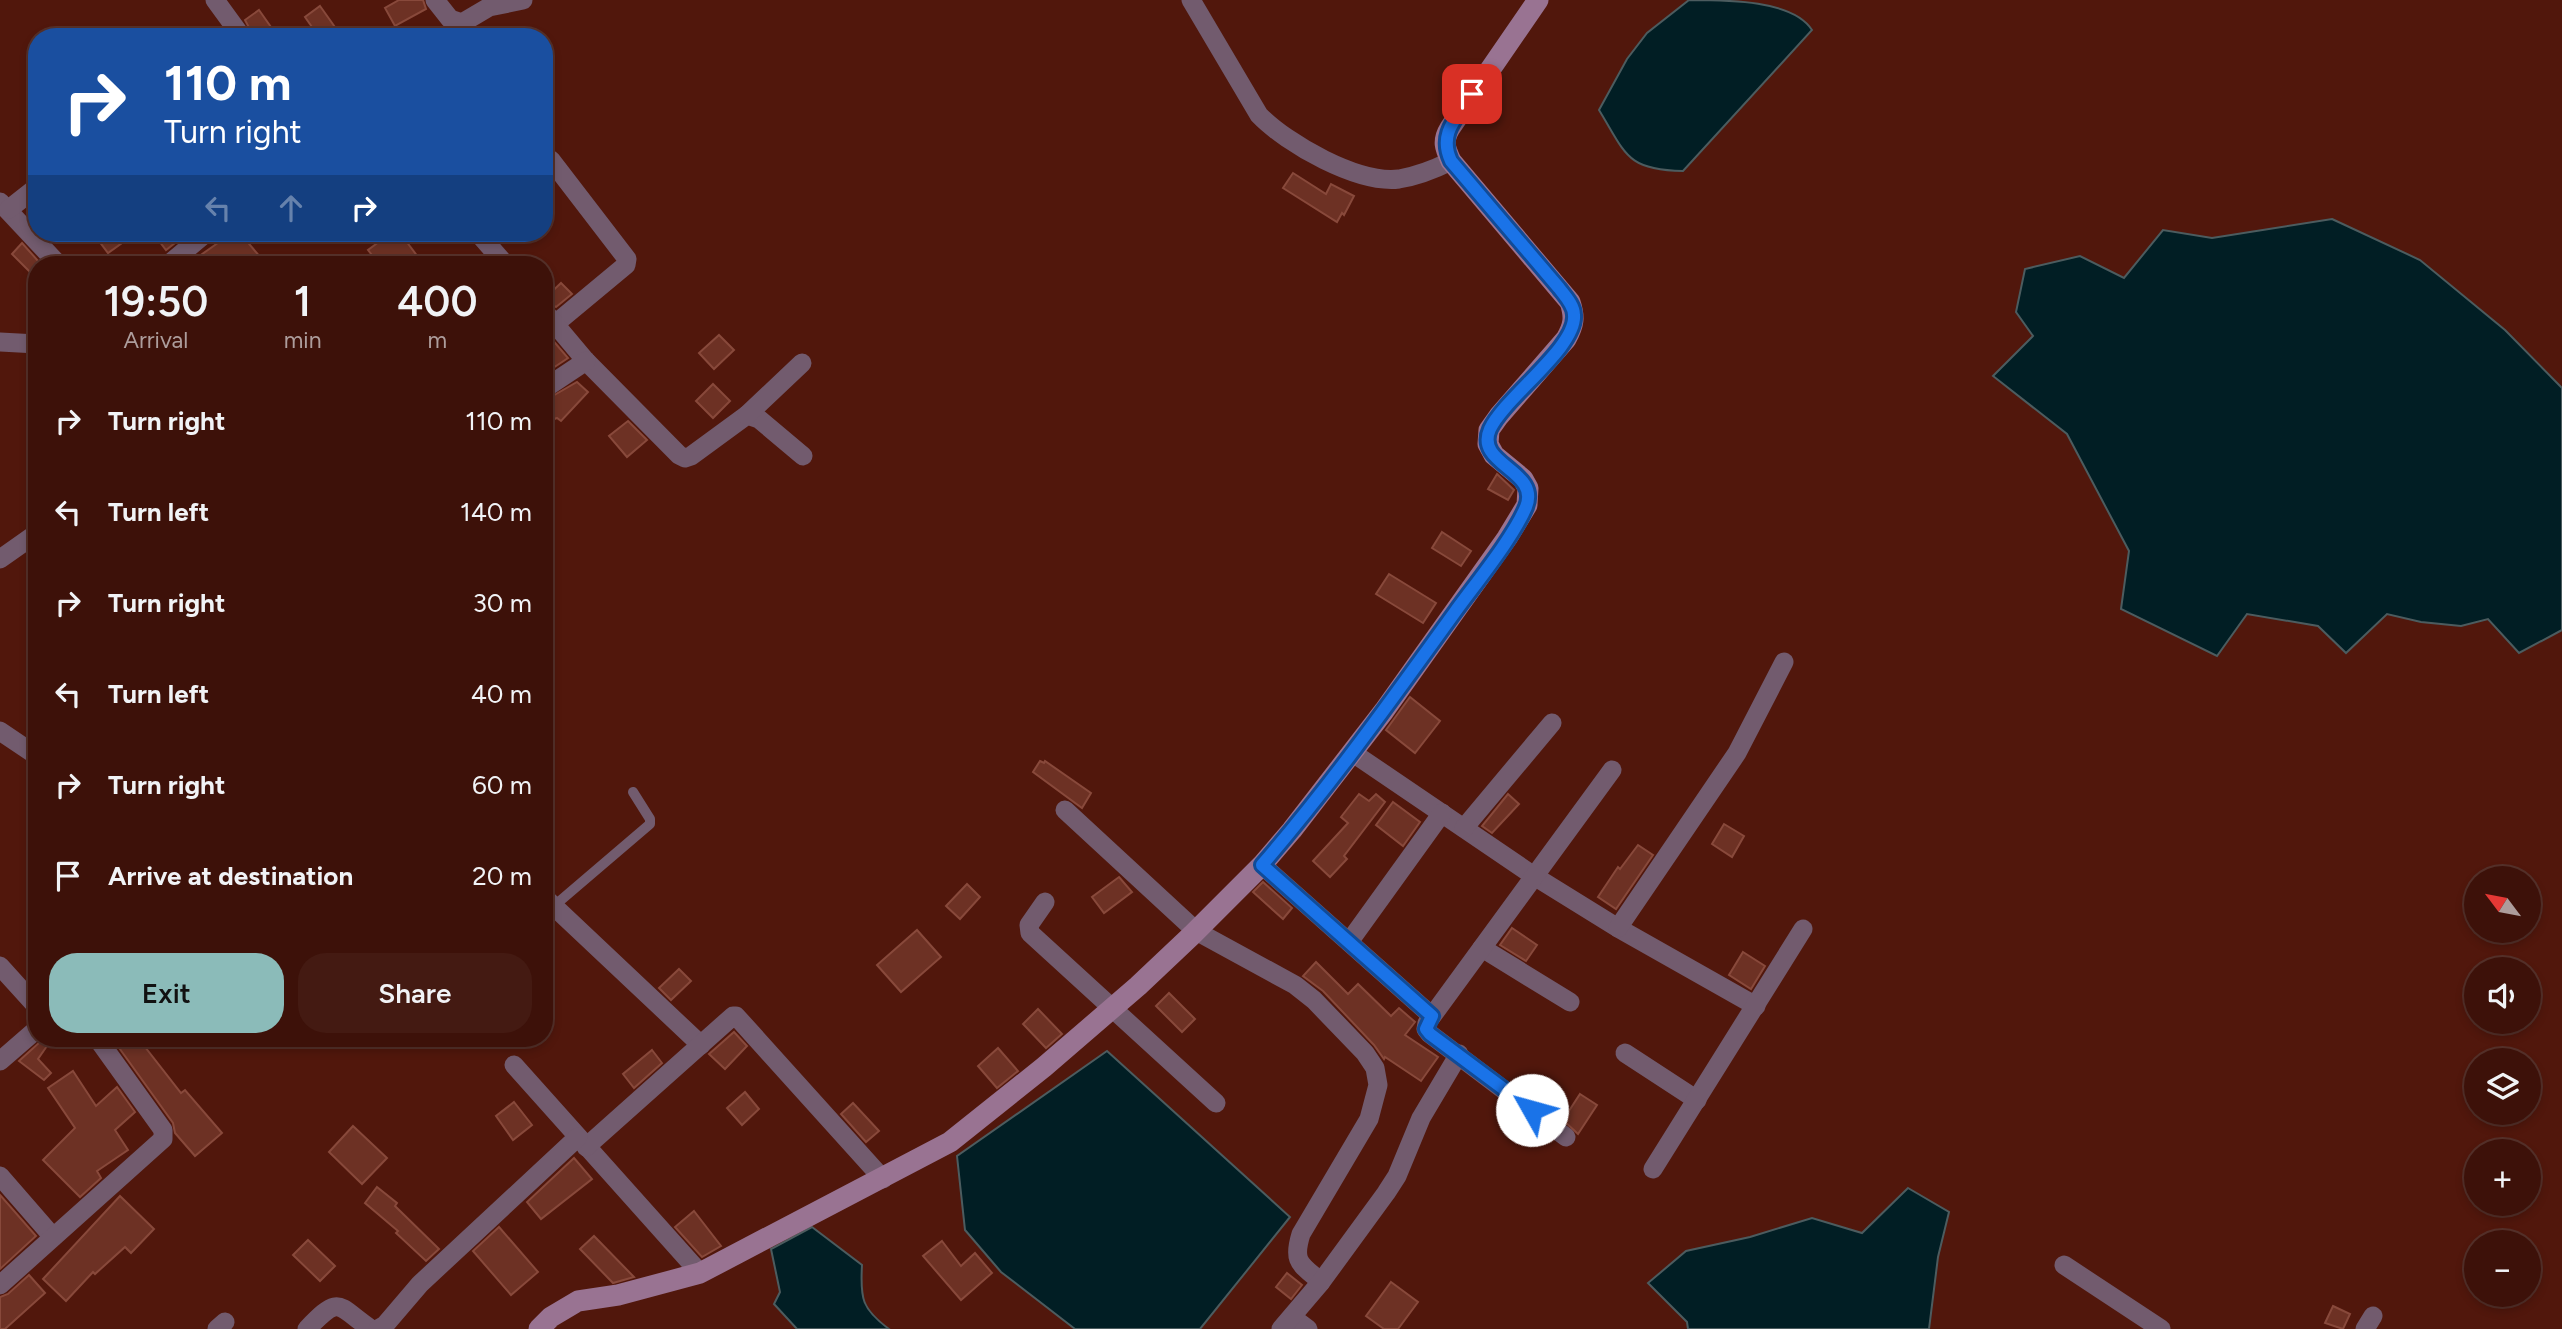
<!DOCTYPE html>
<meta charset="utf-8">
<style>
:root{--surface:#3d1109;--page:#441a12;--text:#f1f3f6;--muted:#ad9d9c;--line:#56312a;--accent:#8bbbb9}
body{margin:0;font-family:Figtree,sans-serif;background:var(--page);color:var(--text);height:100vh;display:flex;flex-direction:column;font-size:26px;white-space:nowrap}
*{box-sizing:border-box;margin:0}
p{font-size:23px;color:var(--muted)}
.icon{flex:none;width:38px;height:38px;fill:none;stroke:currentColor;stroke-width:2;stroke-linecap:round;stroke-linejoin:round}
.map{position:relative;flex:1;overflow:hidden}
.sheet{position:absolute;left:28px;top:256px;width:525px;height:791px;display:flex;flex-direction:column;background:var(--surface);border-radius:28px;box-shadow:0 4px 10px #0003,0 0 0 2px var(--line)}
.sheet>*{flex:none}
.hud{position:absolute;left:28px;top:28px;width:525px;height:214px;border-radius:28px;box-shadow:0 4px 10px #0003,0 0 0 2px var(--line);background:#1a4fa0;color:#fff;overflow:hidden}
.needle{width:46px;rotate:302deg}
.fabs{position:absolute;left:2464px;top:866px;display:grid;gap:14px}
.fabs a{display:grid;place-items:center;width:77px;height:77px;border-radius:50%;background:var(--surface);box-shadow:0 4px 10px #0003,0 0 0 2px var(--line);font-size:35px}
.pin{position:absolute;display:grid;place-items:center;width:60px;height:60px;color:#fff;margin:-30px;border-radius:14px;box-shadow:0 4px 10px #0006}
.me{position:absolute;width:77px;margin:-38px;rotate:308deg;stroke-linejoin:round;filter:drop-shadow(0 0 5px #0008)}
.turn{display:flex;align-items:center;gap:24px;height:147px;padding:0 21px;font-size:32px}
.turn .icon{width:91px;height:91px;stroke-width:2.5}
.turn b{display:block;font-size:49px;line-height:60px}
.lanes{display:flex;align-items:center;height:66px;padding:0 21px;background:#0003;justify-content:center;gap:35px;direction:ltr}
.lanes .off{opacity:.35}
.eta{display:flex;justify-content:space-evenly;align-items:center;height:119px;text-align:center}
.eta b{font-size:42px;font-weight:600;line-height:49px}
.primary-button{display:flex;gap:14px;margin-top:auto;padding:14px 21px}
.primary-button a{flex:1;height:80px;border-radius:28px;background:var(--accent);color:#111;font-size:28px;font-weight:600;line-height:80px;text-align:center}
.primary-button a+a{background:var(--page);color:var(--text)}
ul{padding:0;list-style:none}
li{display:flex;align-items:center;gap:21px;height:91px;padding:0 21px}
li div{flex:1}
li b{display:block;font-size:26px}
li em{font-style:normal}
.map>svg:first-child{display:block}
</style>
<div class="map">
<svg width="2562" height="1329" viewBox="0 0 2562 1329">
<rect width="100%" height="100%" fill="#51170c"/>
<!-- water -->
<g fill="#011e24" stroke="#4c5c5f" stroke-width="2">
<path d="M1689 0C1728 0 1793 0 1812 30L1683 171C1626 170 1626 154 1599 110L1627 59 1647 33Z"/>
<path d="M2332 219 2420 260 2505 330 2562 388V630L2519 653 2488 619 2461 626 2421 622 2387 614 2346 653 2318 626 2247 614 2217 656 2121 609 2129 551 2067 434 1993 376 2033 336 2016 312 2025 269 2080 256 2124 278 2163 230 2212 238Z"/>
<path d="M1107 1051 1290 1217 1200 1329H1075L1001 1272 965 1230 957 1156Z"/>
<path d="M1908 1188 1949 1212 1938 1257 1929 1329H1688L1687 1322 1648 1283 1686 1251 1750 1237 1812 1218 1862 1233Z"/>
<path d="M812 1227 862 1265C860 1299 862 1309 889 1329H797L774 1304 780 1292 771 1249Z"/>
</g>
<!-- building -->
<g fill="#6d3124" stroke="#88493b" stroke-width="2">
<path d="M399 0H423L426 9 395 26 385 8Z"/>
<path d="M320 6 342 37H319L305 17Z"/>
<path d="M259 10 278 37H254L245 20Z"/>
<path d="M1293 173 1326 194 1331 184 1354 196 1344 215 1342 213 1337 222 1283 188Z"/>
<path d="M93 233H136L108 253Z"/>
<path d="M153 233H175L180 239 166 250Z"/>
<path d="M232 233H240L266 264H188Z"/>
<path d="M391 233H400L418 257 408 264H379L368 250Z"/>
<path d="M22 243 39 262 30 272 12 254Z"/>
<path d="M561 283 572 294 556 307 544 299Z"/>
<path d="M544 330 568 358 544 374Z"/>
<path d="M719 335 734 350 714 369 699 353Z"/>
<path d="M577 382 588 392 561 421 557 418 544 423V401Z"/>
<path d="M713 384 730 401 713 418 696 401Z"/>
<path d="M628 421 647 440 627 457 609 436Z"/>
<path d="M1497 474 1514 490 1508 500 1488 489Z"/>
<path d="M1442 532 1471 551 1461 566 1432 548Z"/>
<path d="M1389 574 1436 603 1423 623 1376 594Z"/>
<path d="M1410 697 1440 721 1415 753 1386 730Z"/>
<path d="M1040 761 1044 763 1045 761 1091 793 1082 808 1033 772Z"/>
<path d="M1359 794 1369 801 1376 794 1385 802 1344 856 1347 859 1330 877 1313 861 1348 823 1341 817Z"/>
<path d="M1508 794 1519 804 1492 833 1482 826Z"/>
<path d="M1393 802 1420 822 1403 846 1376 825Z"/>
<path d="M1724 824 1744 836 1732 857 1712 844Z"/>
<path d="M1638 845 1653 855 1616 909 1598 897 1618 867 1620 869Z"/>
<path d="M1119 877 1132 892 1104 913 1092 897Z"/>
<path d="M1263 882 1292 908 1283 919 1253 892Z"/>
<path d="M967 884 980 897 960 919 946 906Z"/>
<path d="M1512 928 1537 945 1526 961 1500 945Z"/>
<path d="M917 930 941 957 901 992 877 965Z"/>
<path d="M1743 952 1765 966 1751 989 1729 975Z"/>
<path d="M1316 962 1348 994 1358 984 1391 1016 1399 1008 1415 1022 1405 1035 1438 1057 1421 1081 1385 1057 1384 1059 1374 1045 1323 991 1303 976Z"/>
<path d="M679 969 691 981 671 1000 659 988Z"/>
<path d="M1169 993 1195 1019 1182 1032 1156 1006Z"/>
<path d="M1038 1009 1062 1034 1046 1048 1023 1024Z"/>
<path d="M734 1032 747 1046 725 1069 709 1054Z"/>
<path d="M112 1038H138L181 1093 185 1090 222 1133 195 1156 175 1133 173 1123Z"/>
<path d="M41 1041 47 1046 38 1059 51 1073 44 1080 19 1061Z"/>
<path d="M998 1048 1018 1071 997 1088 978 1066Z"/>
<path d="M652 1050 662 1063 634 1088 623 1074Z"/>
<path d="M73 1071 96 1106 117 1087 135 1112 115 1130 128 1150 97 1171 101 1178 80 1197 43 1160 75 1128 48 1088Z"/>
<path d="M745 1092 759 1109 742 1125 727 1108Z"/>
<path d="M1580 1094 1597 1105 1578 1134 1563 1120Z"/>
<path d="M514 1102 532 1125 513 1140 496 1116Z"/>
<path d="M853 1103 879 1131 866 1142 841 1114Z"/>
<path d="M353 1126 387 1158 362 1184 329 1152Z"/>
<path d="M574 1158 592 1179 541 1219 527 1202Z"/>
<path d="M377 1187 397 1203 395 1206 439 1249 426 1261 396 1233 398 1231 365 1203Z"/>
<path d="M0 1195 36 1236 0 1269Z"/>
<path d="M120 1196 154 1229 131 1253 125 1247 95 1274 93 1272 66 1301 43 1279Z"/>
<path d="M694 1211 721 1246 702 1257 675 1227Z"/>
<path d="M499 1227 538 1272 511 1295 473 1251Z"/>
<path d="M594 1236 634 1277 613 1283 580 1249Z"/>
<path d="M308 1240 335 1266 320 1281 293 1255Z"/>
<path d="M942 1241 961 1266 975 1253 992 1273 961 1300 923 1256Z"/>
<path d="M1287 1273 1302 1285 1291 1299 1276 1287Z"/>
<path d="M29 1275 45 1293 5 1329H0V1297L8 1294Z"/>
<path d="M1391 1282 1418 1302 1398 1329H1384L1366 1316Z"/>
<path d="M2333 1306 2350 1314 2343 1329 2325 1323Z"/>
</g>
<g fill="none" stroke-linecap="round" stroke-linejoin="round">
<!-- lane -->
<path stroke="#725b6e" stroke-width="10" d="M554 906 650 824V819L633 792"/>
<!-- street -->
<g stroke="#725b6e" stroke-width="19">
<path d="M215 0 242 37"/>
<path d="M435 0 450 19 462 23 489 7 523 0"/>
<path d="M1191 0 1259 115C1287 144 1358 184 1399 179 1417 176 1435 169 1451 161"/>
<path d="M551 160 627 259 626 265 555 324"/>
<path d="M0 202 58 264"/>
<path d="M9 209 37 187"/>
<path d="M478 233 505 264"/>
<path d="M169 264 206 233"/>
<path d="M544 311 586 361 679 455 685 458 691 456 747 415 759 419 803 456"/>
<path d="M0 342 37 344"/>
<path d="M544 389 586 361"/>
<path d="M747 415 802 363"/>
<path d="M0 559 37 533"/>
<path d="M0 731 37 756"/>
<path d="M1353 753 1534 876 1618 928 1756 1006"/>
<path d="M1065 810 1196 931 1295 985 1314 1000 1365 1053 1375 1068 1378 1085 1369 1119 1301 1234C1292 1263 1301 1264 1321 1282"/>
<path d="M1464 828 1552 723"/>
<path d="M1262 865 1432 1016"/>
<path d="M544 897 701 1045"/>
<path d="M1045 902 1029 925 1030 933 1216 1103"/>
<path d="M1618 928 1737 753 1784 662"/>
<path d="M1349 942 1442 813"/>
<path d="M1482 948 1570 1002"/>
<path d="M0 966 37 1007"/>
<path d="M1625 1053 1697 1100"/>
<path d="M0 1061 37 1029"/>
<path d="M514 1065 700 1273"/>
<path d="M1566 1137 1430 1034 1426 1029 1427 1023 1612 770"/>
<path d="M586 1147 733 1016H736L883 1179"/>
<path d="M1653 1169 1803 929"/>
<path d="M0 1176 53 1237"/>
<path d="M2064 1265 2161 1329"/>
<path d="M0 1285 163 1139V1130L97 1038"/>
<path d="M1292 1317 1308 1329"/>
<path d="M217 1329 225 1322"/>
<path d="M307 1329C341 1294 336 1305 371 1329"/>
<path d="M378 1329 385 1325 420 1284 578 1137"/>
<path d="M1281 1329 1321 1282 1386 1193 1397 1176 1421 1118 1459 1054"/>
<path d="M2365 1329 2373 1316"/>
</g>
<!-- secondary -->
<path stroke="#997392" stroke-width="21" d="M539 1329 551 1317 578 1301 618 1295 700 1273 950 1142 1044 1067 1138 986 1192 935 1262 865 1292 830 1384 711 1507 538 1527 505 1528 488 1523 479 1494 455 1488 444 1489 430 1499 416 1566 339C1574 325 1575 317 1570 302L1451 161C1445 148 1442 141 1450 128L1538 0"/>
</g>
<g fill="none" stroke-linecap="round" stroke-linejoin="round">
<!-- route casing -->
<g stroke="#114b97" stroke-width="18">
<path id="route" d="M1472 94C1457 118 1438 133 1451 161L1559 288C1565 296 1574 305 1574 315 1577 347 1505 397 1490 429 1474 465 1541 470 1526 507 1513 538 1476 583 1455 612 1393 698 1331 785 1262 865L1432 1016 1426 1029 1430 1034 1532 1110"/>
</g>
<!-- route -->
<use href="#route" stroke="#1a73e8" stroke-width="12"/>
</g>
</svg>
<div class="fabs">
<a><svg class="needle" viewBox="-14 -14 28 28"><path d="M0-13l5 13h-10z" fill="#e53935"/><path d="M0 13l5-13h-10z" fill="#ad9d9c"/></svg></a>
<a><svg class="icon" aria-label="sound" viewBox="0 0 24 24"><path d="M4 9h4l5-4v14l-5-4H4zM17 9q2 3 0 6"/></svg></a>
<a><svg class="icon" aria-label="layers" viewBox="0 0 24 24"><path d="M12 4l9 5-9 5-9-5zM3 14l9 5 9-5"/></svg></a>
<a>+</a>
<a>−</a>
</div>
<div class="pin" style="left:1472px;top:94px;background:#d93025"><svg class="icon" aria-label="arrive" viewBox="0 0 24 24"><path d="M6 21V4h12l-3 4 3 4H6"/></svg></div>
<svg class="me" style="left:1532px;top:1110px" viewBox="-20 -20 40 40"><circle r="19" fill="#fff"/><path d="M0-13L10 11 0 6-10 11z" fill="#1a73e8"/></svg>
<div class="hud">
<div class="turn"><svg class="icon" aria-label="right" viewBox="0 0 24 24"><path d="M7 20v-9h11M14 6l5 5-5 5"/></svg><div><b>110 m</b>Turn right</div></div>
<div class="lanes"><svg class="icon off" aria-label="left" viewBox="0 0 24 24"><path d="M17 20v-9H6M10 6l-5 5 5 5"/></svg><svg class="icon off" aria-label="ahead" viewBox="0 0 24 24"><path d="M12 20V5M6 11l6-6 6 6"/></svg><svg class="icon" aria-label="right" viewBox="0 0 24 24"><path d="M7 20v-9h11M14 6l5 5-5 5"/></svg></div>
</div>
<section class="sheet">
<div class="eta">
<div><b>19:50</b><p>Arrival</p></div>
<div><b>1</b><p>min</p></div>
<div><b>400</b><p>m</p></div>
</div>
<ul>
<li><svg class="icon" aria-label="right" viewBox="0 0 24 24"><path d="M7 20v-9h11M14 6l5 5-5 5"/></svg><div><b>Turn right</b></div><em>110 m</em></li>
<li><svg class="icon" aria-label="left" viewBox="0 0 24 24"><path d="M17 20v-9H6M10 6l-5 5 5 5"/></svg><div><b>Turn left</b></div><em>140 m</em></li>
<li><svg class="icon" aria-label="right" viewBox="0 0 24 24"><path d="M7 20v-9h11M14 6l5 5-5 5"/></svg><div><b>Turn right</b></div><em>30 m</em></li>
<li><svg class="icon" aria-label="left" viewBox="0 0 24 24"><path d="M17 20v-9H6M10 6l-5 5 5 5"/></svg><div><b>Turn left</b></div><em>40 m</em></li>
<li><svg class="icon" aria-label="right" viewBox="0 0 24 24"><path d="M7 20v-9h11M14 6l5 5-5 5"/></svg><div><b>Turn right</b></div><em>60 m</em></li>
<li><svg class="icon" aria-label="arrive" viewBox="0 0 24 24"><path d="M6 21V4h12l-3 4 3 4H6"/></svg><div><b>Arrive at destination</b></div><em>20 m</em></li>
</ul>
<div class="primary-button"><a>Exit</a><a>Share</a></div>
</section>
</div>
